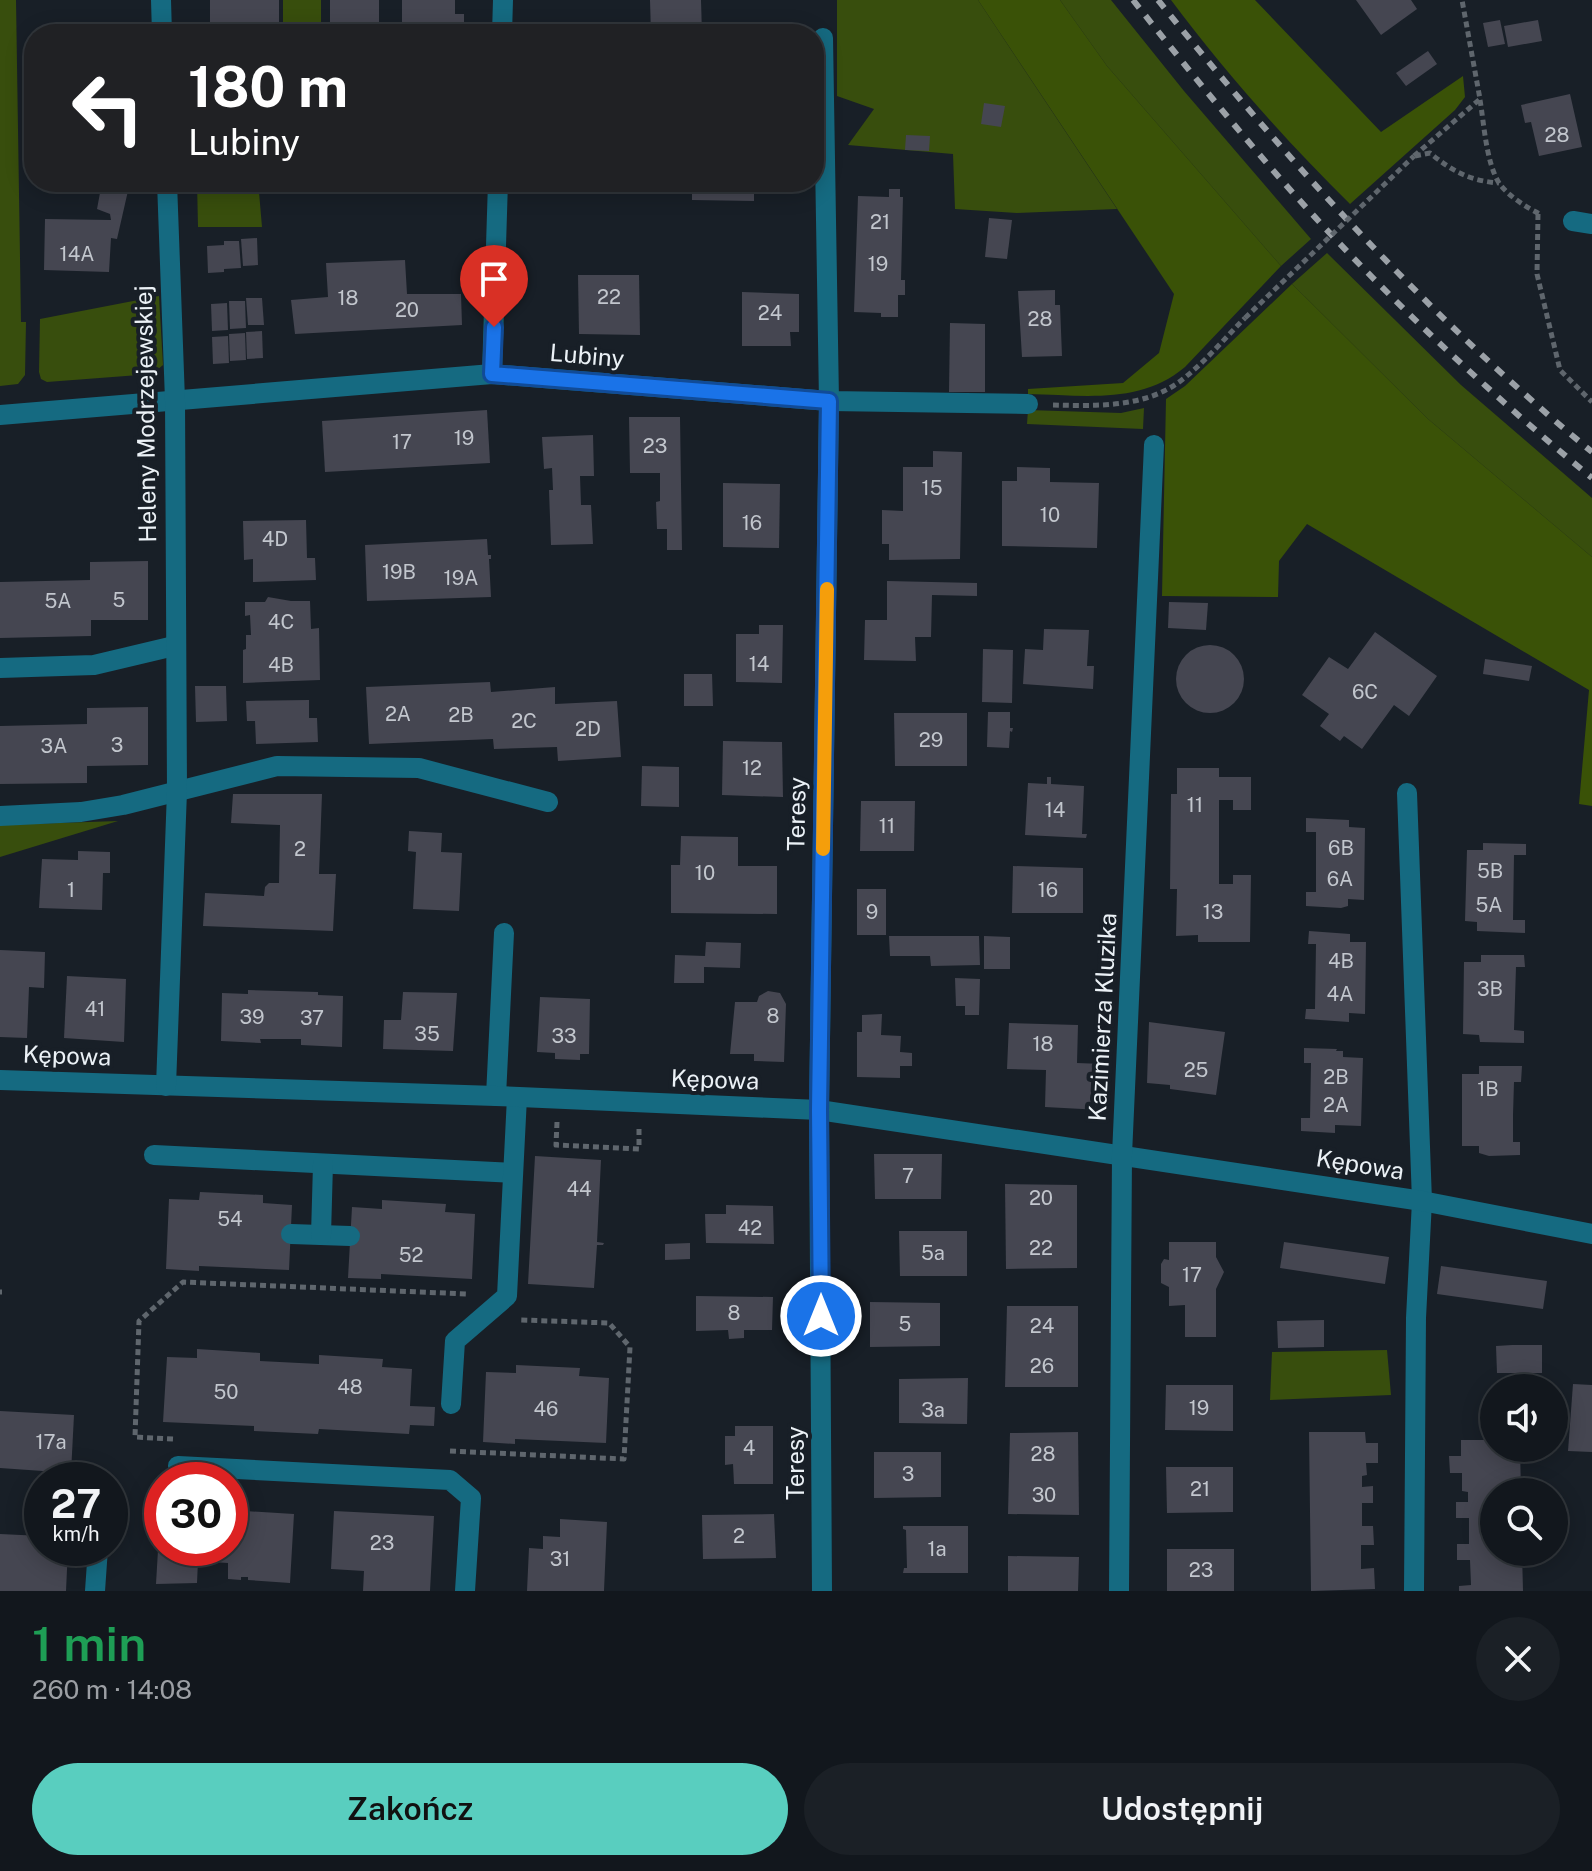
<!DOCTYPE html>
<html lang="pl">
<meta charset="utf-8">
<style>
:root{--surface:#12171d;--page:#1b2026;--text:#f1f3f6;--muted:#9c9fa4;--line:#31363b;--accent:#59cebf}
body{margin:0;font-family:"Public Sans",sans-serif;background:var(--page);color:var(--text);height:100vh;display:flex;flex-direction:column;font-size:30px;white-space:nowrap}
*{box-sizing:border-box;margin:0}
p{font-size:26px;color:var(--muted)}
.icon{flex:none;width:44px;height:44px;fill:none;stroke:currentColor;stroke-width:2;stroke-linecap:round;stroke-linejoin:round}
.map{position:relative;height:1591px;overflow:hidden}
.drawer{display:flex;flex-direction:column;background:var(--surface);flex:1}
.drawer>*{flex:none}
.hud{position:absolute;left:24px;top:24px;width:800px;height:168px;border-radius:32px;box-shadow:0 4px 20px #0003,0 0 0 2px var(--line);background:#202124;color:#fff;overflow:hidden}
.tools{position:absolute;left:1480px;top:1374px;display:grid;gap:16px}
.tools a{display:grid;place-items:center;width:88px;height:88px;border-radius:50%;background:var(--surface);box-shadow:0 4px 20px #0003,0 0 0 2px var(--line);font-size:40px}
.speed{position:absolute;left:24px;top:1462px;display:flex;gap:16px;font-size:40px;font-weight:700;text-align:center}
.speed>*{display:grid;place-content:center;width:104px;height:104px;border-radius:50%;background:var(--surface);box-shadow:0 4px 20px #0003,0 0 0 2px var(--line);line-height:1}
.speed small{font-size:20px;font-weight:400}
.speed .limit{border:12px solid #d22;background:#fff;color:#111}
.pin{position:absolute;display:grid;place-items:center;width:68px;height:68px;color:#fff;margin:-82px -34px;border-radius:50% 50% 50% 0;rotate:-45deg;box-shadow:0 0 8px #0007}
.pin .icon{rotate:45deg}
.me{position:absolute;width:88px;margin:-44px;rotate:0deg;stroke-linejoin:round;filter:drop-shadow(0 0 6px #0008)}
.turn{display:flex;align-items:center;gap:28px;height:168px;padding:0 32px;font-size:36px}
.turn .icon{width:104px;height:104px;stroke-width:2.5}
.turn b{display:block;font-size:56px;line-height:68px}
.round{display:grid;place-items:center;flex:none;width:84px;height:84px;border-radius:42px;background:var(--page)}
.headline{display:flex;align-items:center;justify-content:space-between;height:136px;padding:0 32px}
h1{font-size:48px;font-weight:600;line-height:60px;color:#1e9e55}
.action{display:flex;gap:16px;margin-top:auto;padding:16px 32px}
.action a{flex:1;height:92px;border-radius:48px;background:var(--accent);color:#111;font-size:32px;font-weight:600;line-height:92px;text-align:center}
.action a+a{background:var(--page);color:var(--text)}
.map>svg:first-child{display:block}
</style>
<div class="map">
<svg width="1592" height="1591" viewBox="0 0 1592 1591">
<rect width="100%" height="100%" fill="#181f27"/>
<!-- green -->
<g fill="#384e0d">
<path d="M0 0H16L21 322H26L25 375 18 384 0 386Z"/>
<rect x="283" y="0" width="38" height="34"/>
<path d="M837 0H978L1117 209 1017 213 955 209 953 154 848 145 874 109 837 96Z"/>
<path d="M1060 0H1111L1184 91 1311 239 1281 266 1107 66Z"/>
<path d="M197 182H321L320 192H259L262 227H198Z"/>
<path d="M1327 253 1461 385 1592 498V557L1428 419 1292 284Z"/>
<path d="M159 296 163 365 152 374 47 382 41 379 39 372 40 319Z"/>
<path d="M1144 408 1143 429 1027 424 1028 410 1121 413Z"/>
<path d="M118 821 0 857V825Z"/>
<path d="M1387 1350 1391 1395 1270 1400 1272 1352Z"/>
</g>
<!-- forest -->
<g fill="#3a5207">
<path d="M978 0H1060L1107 66 1281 266 1185 367C1140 405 1083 395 1028 394V389L1123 383 1159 353 1174 294Z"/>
<path d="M1171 0H1255L1381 132 1463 76 1465 97 1455 110 1350 204C1287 142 1224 71 1171 0Z"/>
<path d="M1292 284 1428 419 1592 557V806L1579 804 1589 690 1307 524 1279 561 1278 597 1162 596 1166 399 1185 386Z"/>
</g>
<!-- building -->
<g fill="#454651">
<rect x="210" y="0" width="69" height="34"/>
<rect x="330" y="0" width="49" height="34"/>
<path d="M402 0H455V14H464V28H455V34H402Z"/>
<path d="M650 0H701L702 34H651Z"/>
<path d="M1356 0H1411L1417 9 1381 35Z"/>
<path d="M1500 20 1505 44 1488 47 1483 23Z"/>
<path d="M1538 20 1542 41 1508 47 1504 26Z"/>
<path d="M557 22H584V28L605 29V34H533V26H558Z"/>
<path d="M1428 51 1437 64 1406 86 1396 73Z"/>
<path d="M1570 94 1582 147 1539 156 1531 122 1525 123 1521 105Z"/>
<path d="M984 103 1005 106 1001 127 981 124Z"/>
<path d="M906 135 930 136 929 151 905 150Z"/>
<path d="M102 182H130L117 239 111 238 109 272 44 270 45 219 111 220 110 214 97 209Z"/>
<path d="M692 182H754V201L692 200Z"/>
<path d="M889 189H900V197H903L901 280H905V295H898V317H881V313L854 312 858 196 889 197Z"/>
<path d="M989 218 1012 220 1007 259 985 257Z"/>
<path d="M257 238 258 265 243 266 241 239Z"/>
<path d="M224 241H239L241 268 224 269V272L208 273 207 246 224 245Z"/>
<path d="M405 260 407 294H461L462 325 295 334 291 300 328 297 326 263Z"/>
<path d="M578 275H639L640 335 579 334Z"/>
<path d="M1055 290V305H1060L1062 356 1022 357 1018 291Z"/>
<path d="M742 292 799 294V332H790L791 346H742Z"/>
<path d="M246 298H262L264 325H248Z"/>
<path d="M229 301H245L246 328 230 329Z"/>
<path d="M227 303 228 330 212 331 211 304Z"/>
<path d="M950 323 985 324V392H949Z"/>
<path d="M262 331 263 358 247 359 246 332Z"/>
<path d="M245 333 246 360 230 361 229 334Z"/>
<path d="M228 336 229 363 213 364 212 337Z"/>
<path d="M487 410 490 463 325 472 322 421Z"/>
<path d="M629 417H680L682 550H667V529H657L656 502 660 501V473H630Z"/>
<path d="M593 435 594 476H580L581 505H591L593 544 551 545 549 490H553L552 468 544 469 542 437Z"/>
<path d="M933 451 962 452 960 559 889 560V544H882V510L903 511V467H933Z"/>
<path d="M1017 467 1050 468V482L1099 483 1097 548 1002 546V481H1017Z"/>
<path d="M723 483 780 484 779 548 723 547Z"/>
<path d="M306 520 307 558H315L316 580 253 582V559L244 560 243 521Z"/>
<path d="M487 539 488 555H491V559H489L491 597 367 601 365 545Z"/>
<path d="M148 561V620H91V636L0 638V582L90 580V562Z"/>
<path d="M887 581 977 583V596L932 595 931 637H915L916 661 864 660 865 620H887Z"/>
<path d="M268 597 291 601H310L311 629 319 628 320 680 243 683V650L246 649V635H251L250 615 245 616V602H265Z"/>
<path d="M1169 602 1208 603 1206 630 1168 628Z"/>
<path d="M759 625H783L782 683 736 682V634H759Z"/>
<path d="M1044 629 1089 630 1087 666H1094L1093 689 1023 684 1025 649 1043 650Z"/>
<path d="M1375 632 1437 676 1409 716 1394 705 1362 749 1344 736 1340 741 1320 726 1329 714 1302 695 1329 657 1348 669Z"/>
<circle cx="1210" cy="679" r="34"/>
<path d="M983 649 1013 650 1012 703 982 702Z"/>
<path d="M1485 659 1532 666 1529 681 1483 674Z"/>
<path d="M684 674H712L713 706H684Z"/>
<path d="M490 682 491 692 555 687V704L617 701 621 757 558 761 557 747 494 749 493 739 369 744 366 687Z"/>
<path d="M195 686H226L227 721 196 722Z"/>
<path d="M309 700V718H317L318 742 256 744 255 721H247L246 701Z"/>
<path d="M148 707V765L87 766V783L0 784V726L87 724V708Z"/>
<path d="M988 712H1010V728H1013L1012 732 1010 731 1009 748 987 747Z"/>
<path d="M894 713H967V766H895Z"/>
<path d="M723 741 782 742 783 797 722 795Z"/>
<path d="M642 766 679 767V807L641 806Z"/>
<path d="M1177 768H1219V777H1251V810H1233V800H1219V884H1233V875H1251L1250 942H1198V935L1176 936 1177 889H1170L1171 794H1177Z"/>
<path d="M1047 777H1051V784L1084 786 1082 834H1087L1086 838 1025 835 1028 783 1047 784Z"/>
<path d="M233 794H322L319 874H336L333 931 203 926 205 893 264 896 265 887 269 883H279L280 825 231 823Z"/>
<path d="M861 801H915L914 851H860Z"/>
<path d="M1306 818 1349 820V827L1365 828 1364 900 1348 899V906L1341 908 1306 906V892H1316V832H1306Z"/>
<path d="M409 831 442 833 441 852 462 853 459 911 413 909 416 852 408 851Z"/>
<path d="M681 836 738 837V866H777V914L671 913V865H680Z"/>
<path d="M1483 843 1526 844V855H1514L1513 920H1525V933L1477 931V922L1465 921 1467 850H1483Z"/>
<path d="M78 851 110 852V873H103L102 910 39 908 42 859 78 860Z"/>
<path d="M1013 866 1083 868V913H1012Z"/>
<rect x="857" y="889" width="29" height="46"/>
<path d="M1309 931 1350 934V942H1366L1365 1014 1349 1013V1022L1305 1019 1306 1009H1315L1316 944H1308Z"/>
<path d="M889 936H979L980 965 931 966 930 956H890Z"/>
<path d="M984 936 1010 937V969H984Z"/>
<path d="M706 942 741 943 740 968 704 967V983H674L675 955 705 956Z"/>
<path d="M0 950 45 952 44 988 29 987 27 1038 0 1037Z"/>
<path d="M1481 955H1524L1525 967H1516L1514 1030 1524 1031V1043L1480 1042 1479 1035 1463 1034 1464 962H1481Z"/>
<path d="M67 976 126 979 124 1042 64 1038Z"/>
<path d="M955 978 980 979 979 1015H965V1006H956Z"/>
<path d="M248 990 318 992V995L343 996 342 1047 301 1045V1039H260L261 1043 221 1041 222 993 248 994Z"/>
<path d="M768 991 780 993 786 1004 784 1062 754 1061V1054H730L735 1002H757L759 996Z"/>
<path d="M403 992 457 993 453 1051 383 1049 384 1020H401Z"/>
<path d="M540 997 590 999 589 1054H580V1060L555 1059V1053L537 1052Z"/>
<path d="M882 1014 881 1035 901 1036 900 1052 912 1053V1066H900V1078L857 1077V1032H862V1015Z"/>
<path d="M1149 1022 1225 1032 1216 1095 1170 1089V1085L1147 1083Z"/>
<path d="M1009 1023 1078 1025 1077 1063 1103 1064 1101 1110 1045 1107 1046 1070 1007 1069Z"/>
<path d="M1304 1048 1337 1049 1336 1051H1343V1057L1363 1058 1361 1126 1335 1125V1133L1301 1131V1118H1310L1311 1063H1304Z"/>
<path d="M1479 1066H1522L1521 1082H1514L1513 1115V1142H1520V1155L1489 1156 1479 1153V1146H1462V1074H1479Z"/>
<path d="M874 1154H942L941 1199H875Z"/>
<path d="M535 1156 601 1160 597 1242 604 1243 603 1245H597L594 1288 528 1284Z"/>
<path d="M1005 1184 1077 1185V1268L1006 1269Z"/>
<path d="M200 1192 263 1195V1203L292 1205 289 1270 199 1266V1271L166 1269 169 1199 199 1200Z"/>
<path d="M382 1200 446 1204 445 1212 475 1214 472 1279 381 1274V1279L348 1278 352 1207 382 1209Z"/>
<path d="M726 1205 773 1206 774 1244 706 1243 705 1214H726Z"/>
<path d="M899 1231H967V1276H900Z"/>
<path d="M1169 1242H1216V1257L1224 1272 1216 1289V1337H1185V1305L1169 1306V1287L1161 1283V1264L1164 1259 1169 1260Z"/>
<path d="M1284 1242 1389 1257 1385 1284 1280 1268Z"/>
<path d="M690 1243V1259L665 1260V1244Z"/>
<path d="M1441 1266 1547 1281 1543 1309 1437 1294Z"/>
<path d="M696 1296 773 1297 772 1330H744V1338L729 1339 728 1330 696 1331Z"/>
<path d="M870 1302 940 1303V1346L870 1347Z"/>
<path d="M1007 1306H1078V1387H1005Z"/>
<path d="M1324 1320V1347L1278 1348 1277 1321Z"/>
<path d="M1512 1345H1542V1373H1497L1496 1346Z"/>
<path d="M197 1349 260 1353V1361L319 1364V1355L383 1359 382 1367 412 1369 410 1406 435 1407 434 1426 410 1425 409 1434 319 1429 318 1434 254 1431V1426L163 1422 167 1357 197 1358Z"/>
<path d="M516 1365 580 1368 579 1376 609 1378 606 1443 515 1439V1444L483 1442 486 1372 516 1373Z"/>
<path d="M968 1378 967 1424 899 1423V1379Z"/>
<path d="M1573 1384 1592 1385V1452L1568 1451Z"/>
<path d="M1166 1385H1233V1431L1165 1430Z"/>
<path d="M0 1411 74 1415 71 1473 0 1468Z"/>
<path d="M735 1426H773V1484H734L733 1464 725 1465V1436H735Z"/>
<path d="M1078 1432 1079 1515 1008 1514 1010 1433Z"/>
<path d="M1309 1432H1365L1366 1443H1378V1463H1366L1367 1475 1362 1476V1487L1373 1486V1503H1362V1526H1373L1374 1545H1361V1569L1374 1568 1375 1589 1311 1591Z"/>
<path d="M1461 1440H1494V1448H1520L1521 1492H1494V1552H1522L1523 1591H1459V1586L1471 1585 1470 1560H1457V1544H1469V1518H1456V1502H1468V1492L1462 1491V1473H1450L1449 1456H1461Z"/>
<path d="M874 1452H941V1497L874 1498Z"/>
<path d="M1166 1467H1233V1512L1167 1513Z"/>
<path d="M230 1510 294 1514 290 1583 248 1580V1577H241V1580L228 1579V1563L198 1561 197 1583 156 1584 160 1516H162V1548H230Z"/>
<path d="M334 1511 434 1516 430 1591H363L364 1571 331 1569Z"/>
<path d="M774 1514 776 1558 703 1559 702 1515Z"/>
<path d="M560 1519 607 1522 604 1591H527L529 1548 543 1549V1536L560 1537Z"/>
<path d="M903 1526H968V1573H903L904 1568H907L906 1530 903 1529Z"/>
<path d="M0 1534 42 1536V1548H68L66 1591H0Z"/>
<rect x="1167" y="1549" width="67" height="42"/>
<path d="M1008 1556 1079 1557 1078 1591H1008Z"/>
</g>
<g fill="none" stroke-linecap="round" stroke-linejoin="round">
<!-- path -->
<g stroke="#5f666d" stroke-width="5" stroke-dasharray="6 4" stroke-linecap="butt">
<path d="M1480 100C1484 123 1486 162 1499 183 1507 195 1527 208 1540 214"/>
<path d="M1414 156 1480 99 1462 0"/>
<path d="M1415 156 1430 153C1452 171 1470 181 1499 183"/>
<path d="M1538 214 1537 274 1560 370 1592 402"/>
<path d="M1053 405C1097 406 1147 408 1183 379 1206 361 1225 338 1245 318"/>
<path d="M557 1122 556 1145 639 1149V1126"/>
<path d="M0 1292H2"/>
<path d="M173 1439 135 1437 139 1321 183 1282 467 1294"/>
<path d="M450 1451 624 1459 630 1347 609 1323 521 1320"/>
</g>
<!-- service -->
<g stroke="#156a81" stroke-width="20">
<path d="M0 668 94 665 174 646"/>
<path d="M0 816 81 812 123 805 277 766 419 768 548 802"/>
<path d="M496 1096 504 933"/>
<path d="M154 1155 513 1173"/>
<path d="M291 1234 350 1236"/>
<path d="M321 1235 323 1164"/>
<path d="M451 1404 455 1341 507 1296 517 1097"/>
<path d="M178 1466 450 1480 471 1498 465 1591"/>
<path d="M95 1591 98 1548"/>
</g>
<!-- minor -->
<g stroke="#156a81" stroke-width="20">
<path d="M161 0 162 34"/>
<path d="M502 34 503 0"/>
<path d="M1573 221 1592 224"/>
<path d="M492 374 498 182"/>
<path d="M0 415 492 374 829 401 1028 404"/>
<path d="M1407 793 1422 1201 1416 1318 1414 1591"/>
<path d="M0 1080 496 1096 819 1110 1422 1201 1592 1234"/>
<path d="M166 1086 177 791 175 400 167 182"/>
<path d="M822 1591 819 1110 829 401 823 38"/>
<path d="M1119 1591 1122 1155 1154 445"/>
</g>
<!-- rail -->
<g stroke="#9ba1a7" stroke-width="6" stroke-dasharray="10 10" stroke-linecap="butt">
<path d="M1133 0C1195 78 1257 155 1325 228 1408 317 1499 401 1592 478"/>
<path d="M1158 0C1289 163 1430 318 1592 452"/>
</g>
<!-- path-bridge -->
<path stroke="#5f666d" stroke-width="5" stroke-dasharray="6 4" stroke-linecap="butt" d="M1245 318 1414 156"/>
</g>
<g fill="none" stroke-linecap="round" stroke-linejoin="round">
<!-- route casing -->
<g stroke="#114b97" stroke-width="20">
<path id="route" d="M494 327 492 374 829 401 819 1110 821 1316"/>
</g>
<!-- route -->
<use href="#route" stroke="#1a73e8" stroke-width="14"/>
<!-- slow -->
<path stroke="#f59e0b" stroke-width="14" d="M823 849 827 589"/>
</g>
<g text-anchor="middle" stroke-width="8" stroke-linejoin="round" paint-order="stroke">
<!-- number labels -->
<g font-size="20" fill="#c2c6cd">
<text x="1557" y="142">28</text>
<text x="880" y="229">21</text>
<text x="77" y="261">14A</text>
<text x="878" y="271">19</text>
<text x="609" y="304">22</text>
<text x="348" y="305">18</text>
<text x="407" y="317">20</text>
<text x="770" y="320">24</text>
<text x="1040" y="326">28</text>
<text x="464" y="445">19</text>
<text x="402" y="449">17</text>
<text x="655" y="453">23</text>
<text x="932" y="495">15</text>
<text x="1050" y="522">10</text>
<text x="752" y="530">16</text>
<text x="275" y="546">4D</text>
<text x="399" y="579">19B</text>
<text x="461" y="585">19A</text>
<text x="119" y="607">5</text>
<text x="58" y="608">5A</text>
<text x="281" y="629">4C</text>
<text x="759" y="671">14</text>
<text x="281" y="672">4B</text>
<text x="1365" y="699">6C</text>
<text x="398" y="721">2A</text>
<text x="461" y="722">2B</text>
<text x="524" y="728">2C</text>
<text x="588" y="736">2D</text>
<text x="931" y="747">29</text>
<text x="117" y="752">3</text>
<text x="54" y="753">3A</text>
<text x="752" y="775">12</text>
<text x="1195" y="812">11</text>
<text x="1055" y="817">14</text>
<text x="887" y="833">11</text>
<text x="1341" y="855">6B</text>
<text x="300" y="856">2</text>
<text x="1490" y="878">5B</text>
<text x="705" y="880">10</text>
<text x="1340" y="886">6A</text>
<text x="71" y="897">1</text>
<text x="1048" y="897">16</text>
<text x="1489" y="912">5A</text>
<text x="872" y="919">9</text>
<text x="1213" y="919">13</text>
<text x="1341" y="968">4B</text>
<text x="1490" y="996">3B</text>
<text x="1340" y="1001">4A</text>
<text x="95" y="1016">41</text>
<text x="773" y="1023">8</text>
<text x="252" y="1024">39</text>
<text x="312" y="1025">37</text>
<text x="427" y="1041">35</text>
<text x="564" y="1043">33</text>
<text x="1043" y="1051">18</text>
<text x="1196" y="1077">25</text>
<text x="1336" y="1084">2B</text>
<text x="1488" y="1096">1B</text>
<text x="1336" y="1112">2A</text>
<text x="908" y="1183">7</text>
<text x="579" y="1196">44</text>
<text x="1041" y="1205">20</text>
<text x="230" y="1226">54</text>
<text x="750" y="1235">42</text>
<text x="1041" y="1255">22</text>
<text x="933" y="1260">5a</text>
<text x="411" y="1262">52</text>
<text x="1192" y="1282">17</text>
<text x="734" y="1320">8</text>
<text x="905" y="1331">5</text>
<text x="1042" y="1333">24</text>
<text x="1042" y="1373">26</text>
<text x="350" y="1394">48</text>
<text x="226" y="1399">50</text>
<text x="1199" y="1415">19</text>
<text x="546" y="1416">46</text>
<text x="933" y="1417">3a</text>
<text x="51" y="1449">17a</text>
<text x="749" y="1455">4</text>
<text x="1043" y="1461">28</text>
<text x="908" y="1481">3</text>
<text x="1200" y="1496">21</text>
<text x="1044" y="1502">30</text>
<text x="739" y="1543">2</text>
<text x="382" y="1550">23</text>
<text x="937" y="1556">1a</text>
<text x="560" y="1566">31</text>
<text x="1201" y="1577">23</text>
</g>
<!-- street labels -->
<g font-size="24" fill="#ebf1f6" stroke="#181f27">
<text transform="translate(587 356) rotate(5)" y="8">Lubiny</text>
<text transform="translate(146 414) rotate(-91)" y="8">Heleny Modrzejewskiej</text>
<text transform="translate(797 814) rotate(-89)" y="8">Teresy</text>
<text transform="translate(1103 1017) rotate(-87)" y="8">Kazimierza Kluzika</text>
<text transform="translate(67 1056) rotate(2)" y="8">Kępowa</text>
<text transform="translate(715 1080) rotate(2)" y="8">Kępowa</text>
<text transform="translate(1360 1165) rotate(9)" y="8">Kępowa</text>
<text transform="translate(796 1463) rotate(-90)" y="8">Teresy</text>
</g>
</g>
</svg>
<div class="tools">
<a><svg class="icon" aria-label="sound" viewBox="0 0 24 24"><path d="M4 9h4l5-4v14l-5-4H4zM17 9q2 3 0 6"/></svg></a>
<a><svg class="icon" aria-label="search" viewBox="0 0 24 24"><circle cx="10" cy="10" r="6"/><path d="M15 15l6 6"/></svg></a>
</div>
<div class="speed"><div>27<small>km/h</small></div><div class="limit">30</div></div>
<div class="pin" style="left:494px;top:327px;background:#d93025"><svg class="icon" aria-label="arrive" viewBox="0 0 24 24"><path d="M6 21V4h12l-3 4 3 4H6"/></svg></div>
<svg class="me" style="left:821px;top:1316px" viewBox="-20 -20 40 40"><circle r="17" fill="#1a73e8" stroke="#fff" stroke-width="3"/><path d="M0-11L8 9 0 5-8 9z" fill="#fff"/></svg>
<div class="hud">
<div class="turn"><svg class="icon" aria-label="left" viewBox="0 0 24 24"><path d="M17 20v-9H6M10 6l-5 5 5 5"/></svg><div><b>180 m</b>Lubiny</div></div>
</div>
</div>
<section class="drawer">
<div class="headline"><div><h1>1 min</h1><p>260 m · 14:08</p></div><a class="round"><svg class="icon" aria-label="close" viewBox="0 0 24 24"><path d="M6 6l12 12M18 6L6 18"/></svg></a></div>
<div class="action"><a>Zakończ</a><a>Udostępnij</a></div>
</section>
